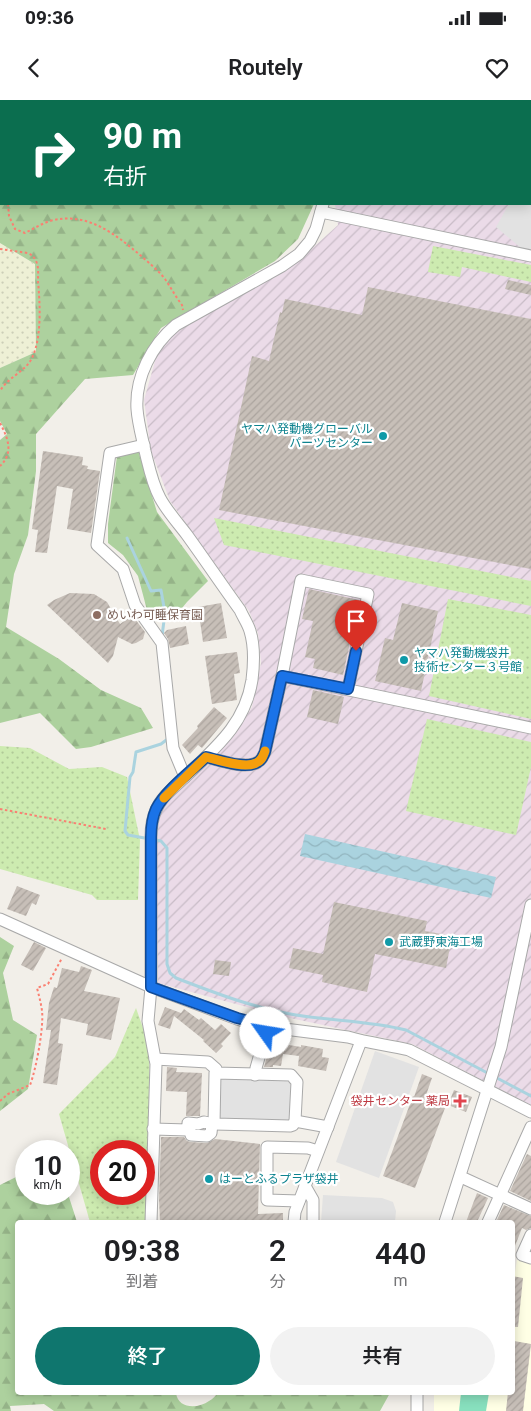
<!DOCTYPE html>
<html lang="ja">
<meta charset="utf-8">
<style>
:root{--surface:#fff;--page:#f2f2f2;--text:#202124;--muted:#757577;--accent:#0f766e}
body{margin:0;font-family:Roboto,"Noto Sans JP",sans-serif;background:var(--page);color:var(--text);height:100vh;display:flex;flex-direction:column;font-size:19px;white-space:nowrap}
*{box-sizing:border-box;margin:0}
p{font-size:16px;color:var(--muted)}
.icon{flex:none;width:28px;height:28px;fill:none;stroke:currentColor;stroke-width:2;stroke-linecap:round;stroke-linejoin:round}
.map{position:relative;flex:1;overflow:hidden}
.sheet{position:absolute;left:15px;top:1120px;width:500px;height:175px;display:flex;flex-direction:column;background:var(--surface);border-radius:5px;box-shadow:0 2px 12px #0003}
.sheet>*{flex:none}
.top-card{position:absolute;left:0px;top:0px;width:531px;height:105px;box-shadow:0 2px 12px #0003;background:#0b6e4f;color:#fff;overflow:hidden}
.speed{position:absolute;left:15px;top:1040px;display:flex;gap:10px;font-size:25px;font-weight:700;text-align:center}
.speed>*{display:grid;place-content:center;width:65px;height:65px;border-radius:50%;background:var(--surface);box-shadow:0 2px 12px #0003;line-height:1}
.speed small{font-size:12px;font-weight:400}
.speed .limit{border:8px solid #d22;background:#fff;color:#111}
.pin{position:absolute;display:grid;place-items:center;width:42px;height:42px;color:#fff;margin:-51px -21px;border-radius:50% 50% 50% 0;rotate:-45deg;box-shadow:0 0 5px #0007}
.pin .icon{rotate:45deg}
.me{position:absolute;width:55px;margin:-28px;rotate:302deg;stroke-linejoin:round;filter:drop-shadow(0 0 4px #0008)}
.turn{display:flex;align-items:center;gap:18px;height:105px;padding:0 20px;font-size:22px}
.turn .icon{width:65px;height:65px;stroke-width:2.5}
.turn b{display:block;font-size:35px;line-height:42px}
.eta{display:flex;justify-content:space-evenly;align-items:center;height:85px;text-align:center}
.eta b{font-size:30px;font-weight:600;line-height:35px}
.button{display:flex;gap:10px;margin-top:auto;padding:10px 20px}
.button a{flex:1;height:58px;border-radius:30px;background:var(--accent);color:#fff;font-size:20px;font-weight:600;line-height:58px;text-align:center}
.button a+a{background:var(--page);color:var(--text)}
.status{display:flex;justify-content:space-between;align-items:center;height:35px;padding:0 25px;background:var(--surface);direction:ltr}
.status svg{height:14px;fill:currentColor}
header{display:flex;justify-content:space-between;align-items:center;height:65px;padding:0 20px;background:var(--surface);font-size:22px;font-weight:600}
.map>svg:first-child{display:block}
</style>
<div class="status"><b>09:36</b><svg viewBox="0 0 49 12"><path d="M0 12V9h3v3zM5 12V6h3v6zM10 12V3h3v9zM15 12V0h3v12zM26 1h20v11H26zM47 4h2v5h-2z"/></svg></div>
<header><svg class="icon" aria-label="back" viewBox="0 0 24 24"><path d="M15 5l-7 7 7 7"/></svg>Routely<svg class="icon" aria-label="heart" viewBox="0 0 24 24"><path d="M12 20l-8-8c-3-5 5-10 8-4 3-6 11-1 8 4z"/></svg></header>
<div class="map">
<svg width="531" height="1311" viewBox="0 0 531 1311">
<defs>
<pattern id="industrial-furrows" width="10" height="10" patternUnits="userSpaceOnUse" patternTransform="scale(1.25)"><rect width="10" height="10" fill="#ebdbe8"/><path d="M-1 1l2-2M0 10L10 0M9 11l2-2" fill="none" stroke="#c9bcc7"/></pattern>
<pattern id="farmland-dots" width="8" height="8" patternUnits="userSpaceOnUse" patternTransform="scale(1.25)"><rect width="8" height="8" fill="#eef0d5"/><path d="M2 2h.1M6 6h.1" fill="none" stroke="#ccceb7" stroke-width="1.8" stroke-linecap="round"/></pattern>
<pattern id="grass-dots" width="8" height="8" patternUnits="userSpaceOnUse" patternTransform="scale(1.25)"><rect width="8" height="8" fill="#cdebb0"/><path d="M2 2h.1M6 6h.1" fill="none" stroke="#b0c997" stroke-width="1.8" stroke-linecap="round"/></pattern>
<pattern id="forest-firs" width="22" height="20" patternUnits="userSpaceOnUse" patternTransform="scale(1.25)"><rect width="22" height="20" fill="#add19e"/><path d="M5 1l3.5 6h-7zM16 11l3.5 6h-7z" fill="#95b388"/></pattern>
<pattern id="water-waves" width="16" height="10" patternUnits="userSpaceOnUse" patternTransform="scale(1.25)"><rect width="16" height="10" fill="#aad3df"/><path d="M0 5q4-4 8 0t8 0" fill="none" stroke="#92b5bf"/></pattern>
<pattern id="building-hatch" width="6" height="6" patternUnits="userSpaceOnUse" patternTransform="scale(1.25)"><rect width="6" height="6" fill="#c7bfb8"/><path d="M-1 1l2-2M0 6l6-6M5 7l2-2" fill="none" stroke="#aba49e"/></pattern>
</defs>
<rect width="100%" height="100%" fill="#f2efe9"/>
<!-- industrial -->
<path fill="url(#industrial-furrows)" d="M530 21H531V1005L412 944 276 915 158 883 156 751 159 718 165 703 232 638 252 607 261 563 258 533 249 511 170 401 151 351 144 300 157 254 173 235 189 224 280 173 306 154 338 125 335 104H530Z"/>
<!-- education -->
<path fill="#ffffe5" d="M517 1160 531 1162V1311H434V1293L512 1292 513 1172H515Z"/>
<!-- farmland -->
<path fill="url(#farmland-dots)" d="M0 143 35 164 36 252 0 268Z"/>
<!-- grass -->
<g fill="url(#grass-dots)" fill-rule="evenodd">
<path d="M433 146 531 165V182L462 167 460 177 428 172Z"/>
<path d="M214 418 531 481V506L224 445Z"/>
<path d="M448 499 531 515V619L429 596Z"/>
<path d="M427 619 531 642V667L516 735 406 711Z"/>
<path d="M0 646 30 648 69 669 102 667 127 677 140 740 138 800H97L92 795 0 769Z"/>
<path d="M136 908 149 945 150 1018 145 1122H90L59 1014 115 957ZM101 1051H144V1094H101Z"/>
</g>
<!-- forest -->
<g fill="url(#forest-firs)">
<path d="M0 0H340L339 1H1V104H314L298 139 275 161 161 228 133 275 85 279 36 334V371L28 435 14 474 6 527 59 559 101 590 141 608 153 628 91 647 76 649 40 613 0 623V340L7 334 0 321V268L36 252 35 164 0 143Z"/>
<path d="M138 350 157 412 208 481 187 502 173 519 156 520 147 510 138 476 123 455 108 443V424L117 356Z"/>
<path d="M0 837 14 846 3 873 13 920 37 935 28 989 0 1011Z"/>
<path d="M26 1065V1094H68L77 1122H18V1292L176 1293C178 1309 198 1309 209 1301 213 1299 216 1295 218 1293H390L380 1311H54L44 1304 10 1306 11 1311H0V1085L18 1076Z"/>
</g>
<!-- pitch -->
<path fill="#88e0be" d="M461 1293H489L486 1311H459Z"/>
<!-- parking -->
<g fill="#e2e2e2">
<path d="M531 61V150L521 148 496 127 509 104H530Z"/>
<path d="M375 951 419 967 379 1078 336 1062Z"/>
<path d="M222 977 291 979 294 982 292 1021H220L218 979Z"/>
<path d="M323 1095 382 1098 393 1102 396 1111 395 1122H321Z"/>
</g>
<!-- water -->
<path fill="url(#water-waves)" d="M305 734 496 777 491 798 300 756Z"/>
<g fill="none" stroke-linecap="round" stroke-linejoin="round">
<!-- stream -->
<g stroke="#aad3df" stroke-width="3">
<path d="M127 438 151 491 161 490 165 513 162 536"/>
<path d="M169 638 161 644 136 652 133 672 130 677 125 731 128 735 161 741 167 748V864L170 873 176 878C215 893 254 908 296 915 333 921 370 921 406 930L531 996"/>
</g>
</g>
<!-- building -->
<g fill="url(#building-hatch)">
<path d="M508 180 531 185V195L505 189Z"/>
<path d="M368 187 531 219V469L219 410 252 256 269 261 280 212 282 213 285 199 362 215Z"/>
<path d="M43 351 83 357 82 365 88 366 87 369 100 371 91 433 67 429 73 389 57 386 47 453 35 452 38 430 32 429Z"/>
<path d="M309 489 359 500 343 575 313 568 315 559 305 557 313 521 302 519Z"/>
<path d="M70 493 94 494 107 502 120 524 127 519H135L145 532 143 539 136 543 132 544 118 537 113 556 108 563 47 505 54 500Z"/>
<path d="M221 503 227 538 203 542 198 507Z"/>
<path d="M402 503 438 511 421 591 375 581 385 538 393 540Z"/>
<path d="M186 526 189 544 170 548 168 539 164 533 167 530Z"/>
<path d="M237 552 240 573 234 574 237 600 212 604 205 556Z"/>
<path d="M313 590 344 597 338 624 307 617Z"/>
<path d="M214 607 227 618 202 648 198 645 190 654 182 645 198 628 197 626Z"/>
<path d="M17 786 40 795 36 805 32 803 26 816 7 809Z"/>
<path d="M334 802 427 821 425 831 452 836 446 868 375 854 367 892 322 882 323 875 289 868 293 848 323 854Z"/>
<path d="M34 842 46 848 33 871 21 865Z"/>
<path d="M215 860 231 862 229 876 213 874Z"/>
<path d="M81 866 92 870 84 891 120 898 111 940 86 935 88 924 61 918 58 943 63 944 57 985 43 983 51 930H46L49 903 54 887 57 888 62 868 79 872Z"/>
<path d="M165 907 181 913 184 909 199 920 201 918 215 930 221 924 231 933 221 944 223 946 216 953 203 941 204 940 174 916 170 929 158 925Z"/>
<path d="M271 942 301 947V945L323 949 322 957 329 958 326 971 298 966 299 956 283 954 281 966 273 965V967H264Z"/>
<path d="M167 967 177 968 176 972 202 973 200 1016H186L187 992 166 991Z"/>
<path d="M422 974 432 978 424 1001 445 1008 415 1088 383 1076 413 996 414 997Z"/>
<path d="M454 990 472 997 466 1012 448 1005Z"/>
<path d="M161 1037H184L187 1041 191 1042 207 1043 215 1039 260 1044 258 1114 283 1113V1122H163L160 1121 159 1100Z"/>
<path d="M527 1054 531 1056V1101L510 1091Z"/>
<path d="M477 1093 488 1098 477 1122H466Z"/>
<path d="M504 1105 531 1116V1128L526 1130 522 1128 513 1151 512 1122H496Z"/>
<path d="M512 1176 523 1178 518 1227H512Z"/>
<path d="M514 1241 531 1244 523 1311H506L508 1292H512V1257Z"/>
</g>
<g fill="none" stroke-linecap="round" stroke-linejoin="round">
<!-- minor casing -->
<g stroke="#a9a9a9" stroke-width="13">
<g id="minor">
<path d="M421 0 424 1"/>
<path d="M351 1 352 0"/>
<path d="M530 14H531"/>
<path d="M321 112 531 156"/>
<path d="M144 345 110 353 97 445 123 469 135 505 162 543 173 648 185 677"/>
<path d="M348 589 368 494 301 480 282 576 531 628"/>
<path d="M206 657C219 660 246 670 258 662 262 660 263 656 265 652L282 576"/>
<path d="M0 819 151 887 237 919 261 926 348 937C368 943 388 945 409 950L531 1012"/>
<path d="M155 959 208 962 216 969 215 973 214 1024 290 1026 293 1025 295 1021 297 982 291 975 215 973"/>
<path d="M255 975 256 968 268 926"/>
<path d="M295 1021 328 1027"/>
<path d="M153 1029 188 1030V1023L198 1024 204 1022 214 1024"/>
<path d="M188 1030H190L191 1035 207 1036 211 1033 212 1024"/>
<path d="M461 1077 531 1109"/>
<path d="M305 1086 313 1100V1122"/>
<path d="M299 1101 267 1100V1047L308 1048 318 1051"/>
<path d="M151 1122 156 964 148 921 151 887V737C151 728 152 719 156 710 161 698 173 688 183 679 214 649 245 625 252 580 254 564 255 547 250 531 248 524 243 517 240 510 222 485 205 460 187 435 178 423 167 411 160 398 152 383 149 367 145 351 142 337 138 323 137 309 135 277 152 245 176 225L282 166 299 154 310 141 316 129 323 104"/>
<path d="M294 1122 295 1112 361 941"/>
<path d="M445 1122 501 947 531 805"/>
<path d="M488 1122 531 1027"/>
<path d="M531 1135 522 1155 531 1158"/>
<path d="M417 1311V1292"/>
</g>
</g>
<!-- path -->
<g stroke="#fa8072" stroke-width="2" stroke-dasharray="2.5 2.5" stroke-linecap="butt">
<path d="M46 1 48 0"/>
<path d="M8 104 9 116 15 129 25 133C33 129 41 124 50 121 86 111 114 133 140 155 149 163 158 170 165 179 171 188 176 197 182 205L183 210"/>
<path d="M0 149 28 153C32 155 34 157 36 161 39 167 38 175 38 181 40 204 42 237 32 258 25 272 8 277 0 291"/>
<path d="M0 323C8 338 14 353 0 366"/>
<path d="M0 709 106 729"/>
<path d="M0 1001 8 994 30 985C36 970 44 927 42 911 41 903 39 896 37 888L48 884 62 858"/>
</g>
<!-- minor -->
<use href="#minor" stroke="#fff" stroke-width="11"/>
</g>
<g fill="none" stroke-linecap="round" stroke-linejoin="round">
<!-- route casing -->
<g stroke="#114b97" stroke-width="12">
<path id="route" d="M266 933 268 926 237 918 151 887V737C151 727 152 718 156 709 165 691 191 671 206 657 219 660 246 670 258 662 262 660 263 656 265 652L282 576 348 589 356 551"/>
</g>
<!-- route -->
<use href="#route" stroke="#1a73e8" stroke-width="9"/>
<!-- slow -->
<path stroke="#f59e0b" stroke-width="9" d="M164 698 206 657C218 660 245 669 256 663 262 661 263 656 265 651"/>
</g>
<!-- markers -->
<g fill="#0f9aa8" stroke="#fff" stroke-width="2">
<circle cx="383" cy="336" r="5"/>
<circle cx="404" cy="560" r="5"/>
<circle cx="389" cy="842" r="5"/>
<circle cx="209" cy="1079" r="5"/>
</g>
<circle fill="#8d6e63" stroke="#fff" stroke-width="2" cx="97" cy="515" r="5"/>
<path fill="#e0444e" stroke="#fff" stroke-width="2" d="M457.5 993.5h5v5h5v5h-5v5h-5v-5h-5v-5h5z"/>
<g text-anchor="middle" stroke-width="4.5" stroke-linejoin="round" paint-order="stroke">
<!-- culture labels -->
<g font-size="12" fill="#0d838f" stroke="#fff" text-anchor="start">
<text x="373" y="333" text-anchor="end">ヤマハ発動機グローバル<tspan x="373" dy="14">パーツセンター</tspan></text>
<text x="414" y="557">ヤマハ発動機袋井<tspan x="414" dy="14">技術センター３号館</tspan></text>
<text x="399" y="846">武蔵野東海工場</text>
<text x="219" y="1083">はーとふるプラザ袋井</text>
</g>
<!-- education labels -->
<g font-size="12" fill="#785e54" stroke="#fff" text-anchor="start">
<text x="107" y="519">めいわ可睡保育園</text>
</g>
<!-- health labels -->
<g font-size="12" fill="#be3a42" stroke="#fff" text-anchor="end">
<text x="450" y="1005">袋井センター 薬局</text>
</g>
</g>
</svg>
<div class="speed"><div>10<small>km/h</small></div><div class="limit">20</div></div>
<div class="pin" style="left:356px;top:551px;background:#d93025"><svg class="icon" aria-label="arrive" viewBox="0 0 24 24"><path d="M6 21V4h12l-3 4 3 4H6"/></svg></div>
<svg class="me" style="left:266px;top:933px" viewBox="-20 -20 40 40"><circle r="19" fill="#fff"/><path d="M0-13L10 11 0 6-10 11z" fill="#1a73e8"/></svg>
<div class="top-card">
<div class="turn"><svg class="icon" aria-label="right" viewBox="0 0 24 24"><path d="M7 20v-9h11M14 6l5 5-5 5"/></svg><div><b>90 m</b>右折</div></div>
</div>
<section class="sheet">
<div class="eta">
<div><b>09:38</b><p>到着</p></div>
<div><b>2</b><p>分</p></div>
<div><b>440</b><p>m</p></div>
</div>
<div class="button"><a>終了</a><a>共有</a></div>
</section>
</div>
